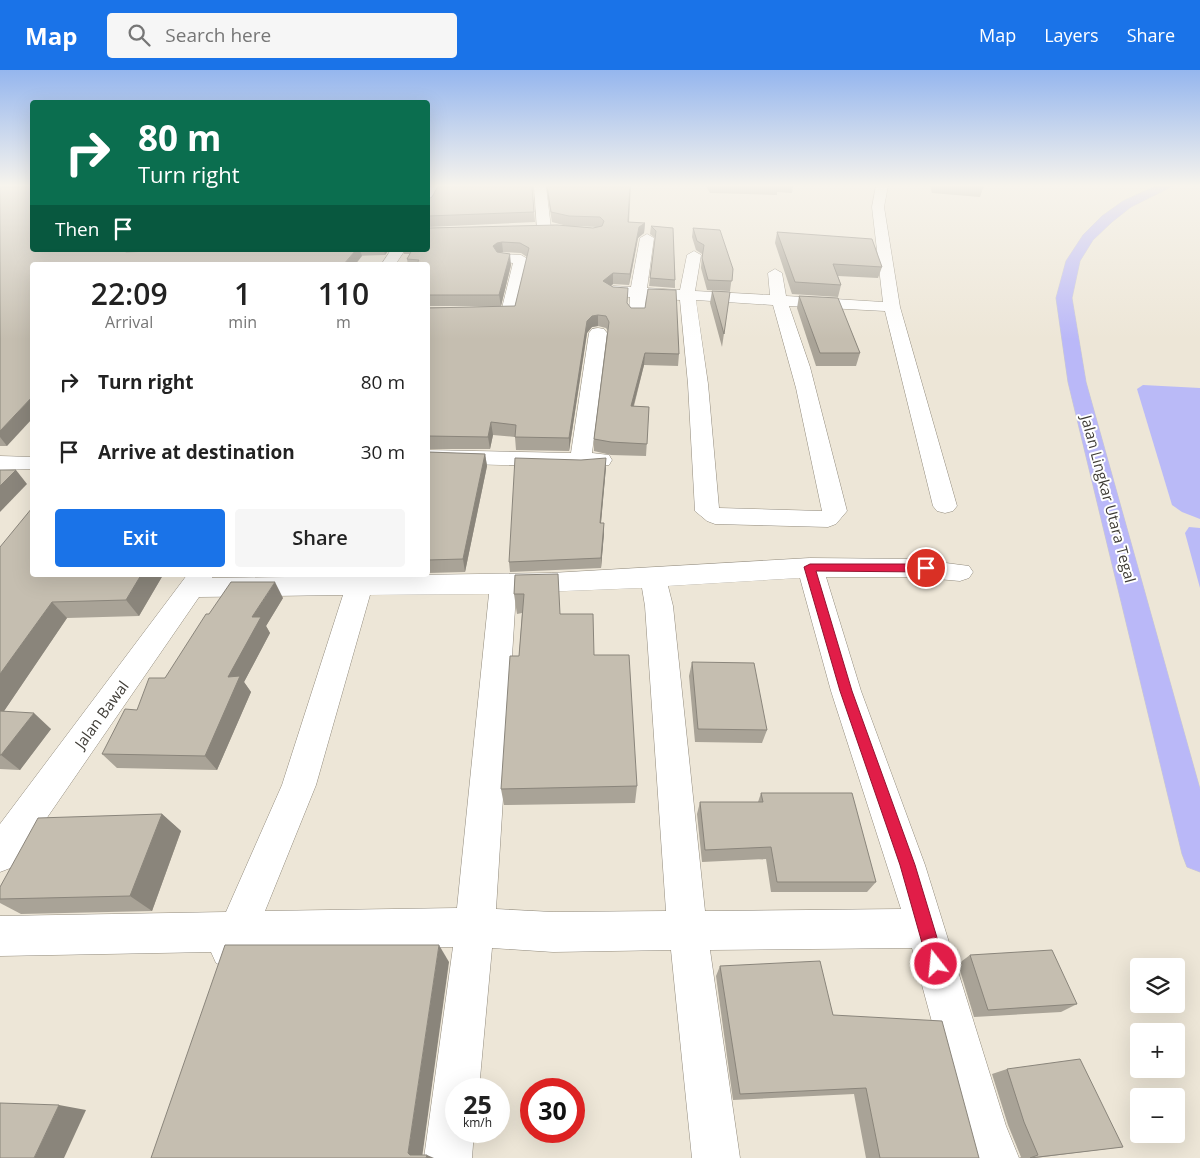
<!DOCTYPE html>
<meta charset="utf-8">
<style>
:root{--surface:#fff;--page:#f6f6f6;--text:#222;--muted:#767676;--accent:#1a73e8}
body{margin:0;font-family:"Open Sans",sans-serif;background:var(--page);color:var(--text);height:100vh;display:flex;flex-direction:column;font-size:19px;white-space:nowrap}
*{box-sizing:border-box;margin:0}
p{font-size:16px;color:var(--muted)}
.icon{flex:none;width:28px;height:28px;fill:none;stroke:currentColor;stroke-width:2;stroke-linecap:round;stroke-linejoin:round}
.map{position:relative;flex:1;overflow:hidden}
.panel{position:absolute;left:30px;top:192px;width:400px;height:315px;display:flex;flex-direction:column;background:var(--surface);border-radius:5px;box-shadow:0 5px 20px #0002}
.panel>*{flex:none}
.top-card{position:absolute;left:30px;top:30px;width:400px;height:152px;border-radius:5px;box-shadow:0 5px 20px #0002;background:#0b6e4f;color:#fff;overflow:hidden}
.tools{position:absolute;left:1130px;top:888px;display:grid;gap:10px}
.tools a{display:grid;place-items:center;width:55px;height:55px;border-radius:5px;background:var(--surface);box-shadow:0 5px 20px #0002;font-size:25px}
.speed{position:absolute;left:445px;top:1008px;display:flex;gap:10px;font-size:25px;font-weight:700;text-align:center}
.speed>*{display:grid;place-content:center;width:65px;height:65px;border-radius:50%;background:var(--surface);box-shadow:0 5px 20px #0002;line-height:1}
.speed small{font-size:12px;font-weight:400}
.speed .limit{border:8px solid #d22;background:#fff;color:#111}
.pin{position:absolute;display:grid;place-items:center;width:42px;height:42px;color:#fff;margin:-21px;border:2px solid #fff;border-radius:50%;box-shadow:0 1px 5px #0007}
.me{position:absolute;width:55px;margin:-28px;rotate:344deg;stroke-linejoin:round;filter:drop-shadow(0 0 4px #0008)}
.turn{display:flex;align-items:center;gap:18px;height:105px;padding:0 25px;font-size:22px}
.turn .icon{width:65px;height:65px;stroke-width:2.5}
.turn b{display:block;font-size:35px;line-height:42px}
.then{display:flex;align-items:center;height:48px;padding:0 25px;background:#0003;gap:10px;font-size:19px}
.eta{display:flex;justify-content:space-evenly;align-items:center;height:85px;text-align:center}
.eta b{font-size:30px;font-weight:600;line-height:35px}
.primary-button{display:flex;gap:10px;margin-top:auto;padding:10px 25px}
.primary-button a{flex:1;height:58px;border-radius:5px;background:var(--accent);color:#fff;font-size:20px;font-weight:600;line-height:58px;text-align:center}
.primary-button a+a{background:var(--page);color:var(--text)}
ul{padding:0;list-style:none}
li{display:flex;align-items:center;gap:15px;height:70px;padding:0 25px}
li div{flex:1}
li b{display:block;font-size:19px}
li em{font-style:normal}
header{display:flex;align-items:center;gap:30px;box-sizing:border-box;height:70px;padding:0 25px;background:var(--accent);color:#fff}
header strong{font-size:24px}
nav{display:flex;gap:28px;margin-inline-start:auto;font-size:18px}
.search{width:350px;height:45px;background:var(--page);display:flex;align-items:center;gap:12px;box-sizing:border-box;padding:0 18px;border-radius:5px;color:var(--muted);font-size:19px}
.map>svg:first-child{display:block}
</style>
<header>
<strong>Map</strong>
<div class="search"><svg class="icon" aria-label="search" viewBox="0 0 24 24"><circle cx="10" cy="10" r="6"/><path d="M15 15l6 6"/></svg>Search here</div>
<nav><a>Map</a><a>Layers</a><a>Share</a></nav>
</header>
<div class="map">
<svg width="1200" height="1088" viewBox="0 0 1200 1088">
<rect width="100%" height="100%" fill="#ede6d7"/>
<!-- water -->
<g fill="#babaf7">
<path d="M1143 315 1200 318V449L1182 442 1172 435 1137 319Z"/>
<path d="M1189 457 1200 458V518L1185 463Z"/>
</g>
<g fill="none" stroke-linecap="round" stroke-linejoin="round">
<!-- minor casing -->
<g stroke="#928b7d" stroke-width="1">
<g id="minor">
<path d="M431 116H443L432 136 428 137V123Z"/>
<path d="M534 116H546L551 158 549 161 544 162 537 158Z"/>
<path d="M876 116H888L884 137 900 237 957 436 953 441 945 443 937 441 933 436 885 241 789 236 810 297 847 441 836 454 828 457 715 454 707 451 695 441 688 314 680 230 646 228 645 241 637 246 629 241 630 227 613 226 605 221 613 216 631 217 640 168 647 164 654 168 647 218 680 220 687 185 694 181 701 185 695 221 770 225 768 203 775 199 782 203 786 226 883 232 872 137ZM696 230 773 235 796 318 822 441 719 438 708 314Z"/>
<path d="M391 180H405L395 195H381Z"/>
<path d="M503 184 521 185 528 189 515 246 428 248V238H502L513 193 498 191 496 188 498 185Z"/>
<path d="M598 258 604 259 607 263 592 383 609 385 612 390 609 395 581 397 428 393V380L571 383 589 263 592 259Z"/>
<path d="M0 386 32 387V399L0 400Z"/>
<path d="M810 488 915 489 969 496 973 502 969 508 960 511 915 507H826L861 621 925 795 1006 1056 1019 1088H971L960 1056 912 878 710 880 740 1088H692L671 880 553 882 492 878 479 1019H456V1061H474L472 1088H424L453 877 249 881 244 893 230 899 216 893 211 882 0 886V846L226 842 282 715 343 525 199 527 13 797 0 802V754L187 505H214L212 508 551 503ZM800 508 831 621 901 839 705 841 673 536 668 516ZM642 518 645 536 666 841 553 842 496 839 516 523ZM489 524 457 838 265 841 316 715 370 525Z"/>
</g>
</g>
<!-- trunk casing -->
<g stroke="#cdcccb" stroke-width="1">
<path id="trunk" d="M1156 116H1173L1131 137 1112 152 1093 170 1080 191 1072 228 1086 312 1200 719V802L1187 797 1182 784 1068 312 1056 228 1066 191 1083 165 1102 146 1123 131Z"/>
</g>
<!-- minor -->
<use href="#minor" fill="#fff" fill-rule="evenodd"/>
<!-- trunk -->
<use href="#trunk" fill="#bab8f8" fill-rule="evenodd"/>
</g>
<!-- wall -->
<g fill="#a9a397" fill-rule="evenodd">
<path d="M532 116 535 152 428 157V129L432 127Z"/>
<path d="M546 116H631L629 152 645 153 644 163 638 168 629 215 613 214 611 216 631 238 679 284 678 296 644 295 634 336 649 337 646 386 611 385 594 381V369L608 261 606 258 598 256 592 257 587 263 569 381 516 380 515 367 493 365 490 379H428V195H408L407 189 410 184H404L403 180H428L567 156 552 152ZM574 156 597 157 593 158ZM503 182 521 183 527 187 515 236 428 238V236H501L511 195 500 183Z"/>
<path d="M706 116H793L792 123 777 122V125L710 123Z"/>
<path d="M930 116H983V118L980 127 932 123Z"/>
<path d="M0 117 32 180H160L131 181 129 182 175 180H389L385 185 32 195 7 376H0Z"/>
<path d="M651 156 673 158 675 210V218L649 216 655 168 650 164Z"/>
<path d="M693 158 733 199 730 221 707 220 701 198 702 184 696 180 692 167Z"/>
<path d="M777 162 882 197 878 208 838 206 841 215 838 227 792 224 775 173Z"/>
<path d="M712 221 730 222 722 277 710 233Z"/>
<path d="M799 226 860 283 856 296H816L797 238Z"/>
<path d="M428 382 485 384 487 396 465 502 428 503Z"/>
<path d="M606 397 601 453 604 463 601 498 510 502 509 492Z"/>
<path d="M0 477 32 505H163L139 546 67 548 4 641 51 659 20 700 0 699Z"/>
<path d="M515 505 560 544 594 585 637 716 635 733 504 735 501 719 519 586 522 543 517 544 514 524Z"/>
<path d="M283 528 266 556 270 563 244 612 251 622 217 700 117 698 102 684 137 640 165 608 209 544Z"/>
<path d="M692 592 767 660 762 673 695 672 689 606Z"/>
<path d="M761 723 876 812 867 822H771L766 789 702 792 697 744 700 732H758Z"/>
<path d="M162 744 181 761 152 841 21 844 0 833V817Z"/>
<path d="M970 885 1077 934 1061 942 974 947 958 894Z"/>
<path d="M720 896 833 945 979 1088H866L854 1024 733 1030 716 906Z"/>
<path d="M1007 999 1123 1077 1035 1088H1019L1021 1087 1008 1055 992 1004Z"/>
</g>
<!-- shaded-wall -->
<g fill="#8a857b">
<path d="M645 153 644 163 638 168 629 215 630 204 639 157Z"/>
<path d="M502 172 503 182 498 183 493 176 497 173Z"/>
<path d="M119 180H130L131 181 122 186Z"/>
<path d="M356 180H360L362 186 355 195H343Z"/>
<path d="M384 180H389L385 185Z"/>
<path d="M510 184 511 195 501 236 499 225Z"/>
<path d="M613 203V214L603 222V211Z"/>
<path d="M598 245V256L592 257 587 263 569 381V368L587 251 592 246Z"/>
<path d="M645 283 644 295 630 349 631 336Z"/>
<path d="M32 327V349L7 376 0 367V361Z"/>
<path d="M491 352 493 365 490 379 488 367Z"/>
<path d="M485 384 487 396 465 502 463 489Z"/>
<path d="M606 388V397L600 463V453Z"/>
<path d="M16 400 27 414 0 442V416Z"/>
<path d="M604 453V463L601 498V488Z"/>
<path d="M141 505H163L139 546 126 530Z"/>
<path d="M275 512 283 528 266 556 270 563 244 612 251 622 217 700 205 686 228 607 252 547Z"/>
<path d="M52 532 67 548 0 647V604Z"/>
<path d="M34 643 51 659 20 700 1 685Z"/>
<path d="M162 744 181 761 152 841 130 826Z"/>
<path d="M439 875 449 892 422 1088 410 1085 408 1083Z"/>
<path d="M59 1035 86 1040 64 1088H34Z"/>
<path d="M427 1085 434 1088H426Z"/>
</g>
<!-- building -->
<g fill="#c5beb0" stroke="#8a857b">
<path d="M32 116V180H123L126 182 175 180H356L343 195H32V327L0 361V117Z"/>
<path d="M438 116H532L534 142 428 146V129L432 127Z"/>
<path d="M547 116H630L628 152 645 153 639 157 630 204 613 203 603 211 613 217 628 218 627 233 631 238H645L648 219 676 220 679 284 645 283 631 336 649 337 647 374 611 372 594 369 609 252 606 246 598 245 592 246 587 251 569 368 515 367 516 355 491 352 488 367 428 366V238L515 236 529 178 520 173 502 172 497 173 493 176 497 182 510 184 499 225H428V195H416L419 190 407 189 412 180H428V158L557 155 593 158 602 156 604 151 600 147 569 146 551 142Z"/>
<path d="M966 116H983V118Z"/>
<path d="M651 156 673 158 675 210 650 208 656 161Z"/>
<path d="M693 158 720 160 733 199 732 211 708 210 702 188 704 175 697 171Z"/>
<path d="M777 162 872 169 882 197 833 194 841 215 795 212Z"/>
<path d="M712 221 730 222 724 264Z"/>
<path d="M799 226 838 228 860 283H820Z"/>
<path d="M428 382 485 384 463 489 428 490Z"/>
<path d="M515 388 581 390 606 388 600 453H604L601 488 509 492Z"/>
<path d="M0 400H16L0 416Z"/>
<path d="M32 438V505H141L126 530 52 532 0 604V477Z"/>
<path d="M558 504 560 544H593L594 585H629L637 716 501 719 510 586H519L524 524H514L515 505Z"/>
<path d="M231 512H275L252 547H261L228 607 240 606 205 686 102 684 125 639 137 640 149 608H165L206 544H209Z"/>
<path d="M692 592 754 593 767 660 698 659Z"/>
<path d="M0 641 34 643 1 685H0Z"/>
<path d="M761 723H852L876 812H777L771 777 705 780 700 732H763Z"/>
<path d="M162 744 130 826 0 829V817L38 748Z"/>
<path d="M225 875H439L408 1083 410 1085H427L426 1088H151Z"/>
<path d="M1052 880 1077 934 988 940 970 885Z"/>
<path d="M820 891 833 945 942 951 979 1088H880L866 1018 740 1024 720 896Z"/>
<path d="M1080 989 1123 1077 1030 1088 1038 1085 1024 1052 1007 999Z"/>
<path d="M0 1033 59 1035 34 1088H0Z"/>
</g>
<!-- sky -->
<linearGradient id="sky" x2="0" y2="1"><stop stop-color="#95b6ee"/><stop offset="0.43" stop-color="#f7f4ed"/><stop offset="1" stop-color="#f7f4ed" stop-opacity="0"/></linearGradient>
<rect width="1200" height="269" fill="url(#sky)"/>
<!-- route -->
<path fill="#e11d48" stroke="#92132f" d="M810 494H926L931 498 926 502 816 501 852 621 915 795 945 894 942 900 936 902 931 900 928 894 900 795 840 621 804 497Z"/>
<g text-anchor="middle" stroke-width="4" stroke-linejoin="round" paint-order="stroke">
<!-- street labels -->
<g font-size="15" fill="#3f3c36" stroke="#fff">
<text transform="translate(1108 429) rotate(75)" y="5">Jalan Lingkar Utara Tegal</text>
<text transform="translate(102 645) rotate(-54)" y="5">Jalan Bawal</text>
</g>
</g>
</svg>
<div class="tools">
<a><svg class="icon" aria-label="layers" viewBox="0 0 24 24"><path d="M12 4l9 5-9 5-9-5zM3 14l9 5 9-5"/></svg></a>
<a>+</a>
<a>−</a>
</div>
<div class="speed"><div>25<small>km/h</small></div><div class="limit">30</div></div>
<div class="pin" style="left:926px;top:498px;background:#d93025"><svg class="icon" aria-label="arrive" viewBox="0 0 24 24"><path d="M6 21V4h12l-3 4 3 4H6"/></svg></div>
<svg class="me" style="left:936px;top:894px" viewBox="-20 -20 40 40"><circle r="17" fill="#e11d48" stroke="#fff" stroke-width="3"/><path d="M0-11L8 9 0 5-8 9z" fill="#fff"/></svg>
<div class="top-card">
<div class="turn"><svg class="icon" aria-label="right" viewBox="0 0 24 24"><path d="M7 20v-9h11M14 6l5 5-5 5"/></svg><div><b>80 m</b>Turn right</div></div>
<div class="then">Then<svg class="icon" aria-label="arrive" viewBox="0 0 24 24"><path d="M6 21V4h12l-3 4 3 4H6"/></svg></div>
</div>
<section class="panel">
<div class="eta">
<div><b>22:09</b><p>Arrival</p></div>
<div><b>1</b><p>min</p></div>
<div><b>110</b><p>m</p></div>
</div>
<ul>
<li><svg class="icon" aria-label="right" viewBox="0 0 24 24"><path d="M7 20v-9h11M14 6l5 5-5 5"/></svg><div><b>Turn right</b></div><em>80 m</em></li>
<li><svg class="icon" aria-label="arrive" viewBox="0 0 24 24"><path d="M6 21V4h12l-3 4 3 4H6"/></svg><div><b>Arrive at destination</b></div><em>30 m</em></li>
</ul>
<div class="primary-button"><a>Exit</a><a>Share</a></div>
</section>
</div>
